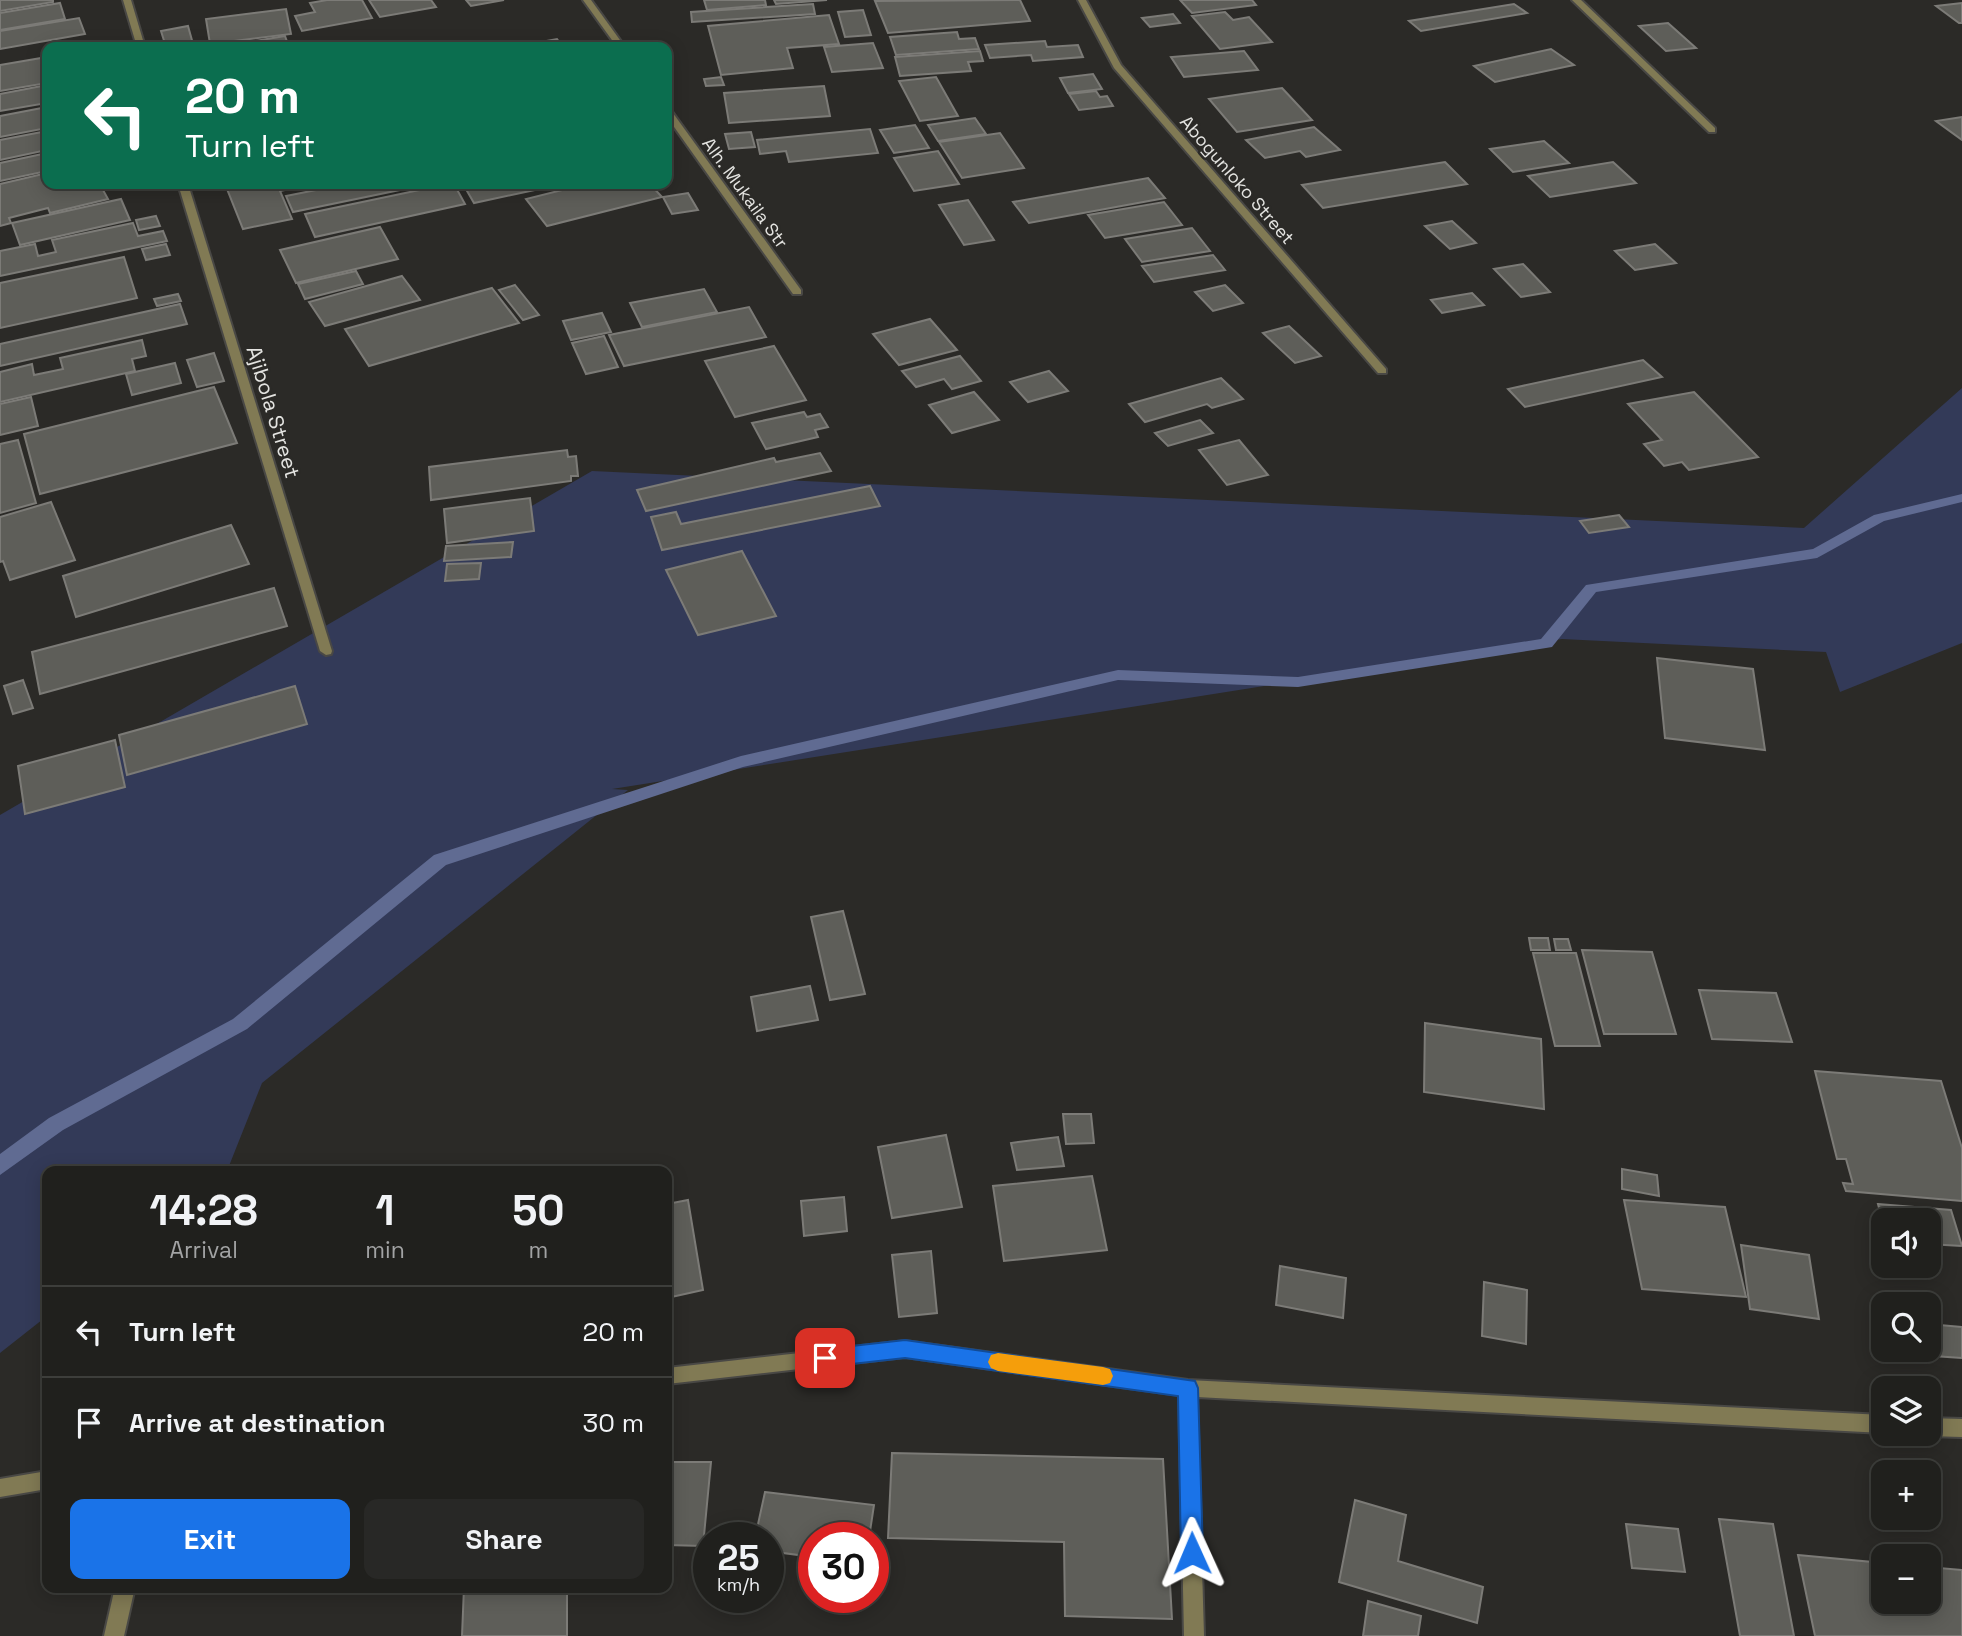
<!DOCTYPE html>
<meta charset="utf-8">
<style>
:root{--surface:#20201d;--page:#282826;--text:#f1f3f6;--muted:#a2a3a4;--line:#3d3e3b;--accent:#1a73e8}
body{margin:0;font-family:"Space Grotesk",sans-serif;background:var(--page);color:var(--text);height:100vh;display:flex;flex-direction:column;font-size:26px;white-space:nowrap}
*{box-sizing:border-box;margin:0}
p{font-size:23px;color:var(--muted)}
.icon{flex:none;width:38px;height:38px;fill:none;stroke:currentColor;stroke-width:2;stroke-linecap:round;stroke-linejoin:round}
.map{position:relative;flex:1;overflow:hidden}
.side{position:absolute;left:42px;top:1166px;width:630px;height:427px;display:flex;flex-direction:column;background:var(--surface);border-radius:14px;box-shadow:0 4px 18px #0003,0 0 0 2px var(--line)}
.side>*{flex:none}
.top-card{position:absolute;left:42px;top:42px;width:630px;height:147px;border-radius:14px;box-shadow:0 4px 18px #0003,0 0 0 2px var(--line);background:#0b6e4f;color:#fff;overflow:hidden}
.controls{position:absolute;left:1871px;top:1208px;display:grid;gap:14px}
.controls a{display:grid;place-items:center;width:70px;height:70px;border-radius:14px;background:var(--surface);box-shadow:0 4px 18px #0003,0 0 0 2px var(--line);font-size:35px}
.speed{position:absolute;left:693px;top:1522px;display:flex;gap:14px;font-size:35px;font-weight:700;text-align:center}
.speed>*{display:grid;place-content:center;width:91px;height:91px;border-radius:50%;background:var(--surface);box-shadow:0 4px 18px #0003,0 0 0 2px var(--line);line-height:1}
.speed small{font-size:18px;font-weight:400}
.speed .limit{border:10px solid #d22;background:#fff;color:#111}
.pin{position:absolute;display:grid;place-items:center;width:60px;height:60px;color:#fff;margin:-30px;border-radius:14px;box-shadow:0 4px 10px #0006}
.me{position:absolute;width:77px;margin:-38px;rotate:359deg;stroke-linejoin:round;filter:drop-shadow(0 0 5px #0008)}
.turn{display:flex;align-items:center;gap:24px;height:147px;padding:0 28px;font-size:32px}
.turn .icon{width:91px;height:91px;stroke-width:2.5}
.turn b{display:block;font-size:49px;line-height:60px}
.eta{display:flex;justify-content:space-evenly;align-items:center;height:119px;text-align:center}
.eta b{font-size:42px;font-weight:800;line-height:49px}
.action{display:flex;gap:14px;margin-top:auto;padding:14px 28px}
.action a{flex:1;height:80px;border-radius:14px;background:var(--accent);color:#fff;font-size:28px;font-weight:800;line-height:80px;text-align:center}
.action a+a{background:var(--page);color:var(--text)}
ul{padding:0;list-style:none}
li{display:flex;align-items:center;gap:21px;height:91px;padding:0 28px;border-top:2px solid var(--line)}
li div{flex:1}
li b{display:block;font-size:26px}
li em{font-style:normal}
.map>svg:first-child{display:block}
</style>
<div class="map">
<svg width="1962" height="1636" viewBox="0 0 1962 1636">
<rect width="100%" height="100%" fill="#2b2a27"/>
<!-- green -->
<path fill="#333a58" d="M1962 388V643L1840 692 1826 652 1562 639 612 789 628 790 262 1083 227 1171H47V1316L0 1353V815L592 471 1804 528Z"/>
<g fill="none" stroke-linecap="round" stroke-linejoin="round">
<!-- stream -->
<path fill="#606b92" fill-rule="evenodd" d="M1962 494V502L1884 521 1817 558 1596 592 1552 647 1546 648 1298 687 1118 680 743 767 446 865 247 1029 63 1130 0 1175V1154L49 1118 233 1019 434 855 741 756 1118 670 1298 677 1541 639 1586 585 1813 549 1874 515Z"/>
</g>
<!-- building -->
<g fill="#5e5e59" stroke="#7c7b77" stroke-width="2">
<path d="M0 0H53V2L0 11Z"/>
<path d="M327 0H362L372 18 302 31 295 16 315 12 310 3Z"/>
<path d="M369 0H431L436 7 380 17Z"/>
<path d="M466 0H504L471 6Z"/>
<path d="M704 0H765L766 5 707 10Z"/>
<path d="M774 0H827L776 4Z"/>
<path d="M1020 0 1030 21 888 33 875 1Z"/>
<path d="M1180 0H1252L1256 5 1192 13Z"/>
<path d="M60 3 65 19 0 30V13Z"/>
<path d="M1962 3V23H1959L1936 6Z"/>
<path d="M813 4 815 14 692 22 691 12Z"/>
<path d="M1514 4 1527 13 1421 31 1409 21Z"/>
<path d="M286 9 291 34 210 44 206 19Z"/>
<path d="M863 10 871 35 845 37 838 12Z"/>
<path d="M1225 12 1233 20 1249 17 1272 42 1220 49 1192 16Z"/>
<path d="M1173 14 1180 23 1150 27 1142 18Z"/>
<path d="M829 15 839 44 787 48 793 68 721 75 708 26Z"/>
<path d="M79 18 85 34 0 49V31Z"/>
<path d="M1668 23 1696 48 1666 51 1639 26Z"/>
<path d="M188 26 193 44 166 47 161 31Z"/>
<path d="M957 32 959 39 975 38 979 49 896 55 890 37Z"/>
<path d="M285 36 289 47H220Z"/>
<path d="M557 39 563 47H513Z"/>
<path d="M1045 41 1047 47 1078 45 1083 57 1033 61 1031 55 990 58 985 45Z"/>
<path d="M873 43 883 68 832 72 824 47Z"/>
<path d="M1551 49 1574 65 1495 82 1474 66Z"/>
<path d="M980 51 983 61 968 62 971 71 900 76 895 57Z"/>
<path d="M1244 51 1258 70 1184 77 1171 57Z"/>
<path d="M47 57V83L0 91V65Z"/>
<path d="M1093 74 1102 89 1068 93 1060 78Z"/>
<path d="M721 77 724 85 706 86 704 79Z"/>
<path d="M936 77 958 116 920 121 899 81Z"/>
<path d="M47 85V103L0 111V94Z"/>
<path d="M824 86 830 116 729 123 724 93Z"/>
<path d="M1282 88 1312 120 1237 132 1209 99Z"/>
<path d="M1096 91 1100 97 1107 96 1113 106 1079 110 1069 94Z"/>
<path d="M47 107V128L0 137V116Z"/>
<path d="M1962 117V140L1936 121Z"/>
<path d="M975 118 986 134 938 141 928 125Z"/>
<path d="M915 125 929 148 894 153 880 130Z"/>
<path d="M1314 127 1340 150 1306 157 1300 151 1265 158 1246 140Z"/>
<path d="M870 129 878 153 789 162 786 151 760 154 757 140Z"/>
<path d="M47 131V150L0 160V140Z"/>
<path d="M751 132 755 147 729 149 725 134Z"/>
<path d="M1000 133 1024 168 962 178 939 142Z"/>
<path d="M1544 141 1569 163 1513 172 1490 149Z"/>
<path d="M938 151 959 184 914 191 894 158Z"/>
<path d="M47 153V171L0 181V163Z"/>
<path d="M1445 162 1467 184 1323 208 1302 185Z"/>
<path d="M1613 162 1636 183 1550 197 1528 176Z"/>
<path d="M47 173V184L124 185 103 190 108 199 50 213 48 208 9 218 11 223 0 226V184Z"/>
<path d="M1148 178 1165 198 1029 223 1013 202Z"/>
<path d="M225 184H314L280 191 292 219 243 229Z"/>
<path d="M346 184H429L293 212 286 196Z"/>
<path d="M448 184H454L465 204 315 237 305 214Z"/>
<path d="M463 184H563L474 203Z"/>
<path d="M586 184H650L662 197 547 226 526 199Z"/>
<path d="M688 193 698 210 672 214 663 197Z"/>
<path d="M121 199 130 220 20 245 12 223Z"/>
<path d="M968 200 994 240 964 245 939 205Z"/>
<path d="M1164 202 1182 225 1105 238 1088 215Z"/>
<path d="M156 216 160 226 139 230 136 220Z"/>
<path d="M1452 221 1476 243 1450 249 1425 226Z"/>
<path d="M133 223 138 236 163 231 167 241 0 276V251L35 244 38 256 56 252 52 240Z"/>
<path d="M380 227 398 259 296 283 280 250Z"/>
<path d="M1192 228 1210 251 1142 262 1125 239Z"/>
<path d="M166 244 170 255 146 260 142 249Z"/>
<path d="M1655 244 1676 263 1635 270 1615 251Z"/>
<path d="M1213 255 1225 270 1154 282 1142 266Z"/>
<path d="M124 257 137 298 0 328V283Z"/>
<path d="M1523 264 1550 292 1521 297 1494 269Z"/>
<path d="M356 271 363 284 305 299 298 284Z"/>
<path d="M402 276 420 300 325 326 309 302Z"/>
<path d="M515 285 539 315 523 320 499 290Z"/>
<path d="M1225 285 1243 303 1213 311 1195 292Z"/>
<path d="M492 288 519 323 369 366 345 329Z"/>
<path d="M704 289 717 312 642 327 630 303Z"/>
<path d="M1472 293 1484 305 1442 313 1431 300Z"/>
<path d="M178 294 181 301 157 306 154 299Z"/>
<path d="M180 304 187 324 0 366V344Z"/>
<path d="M749 307 766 337 624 366 609 335Z"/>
<path d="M602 313 611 332 571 340 563 321Z"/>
<path d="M930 319 957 350 899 365 873 334Z"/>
<path d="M1289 326 1321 356 1295 363 1263 333Z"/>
<path d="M604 336 618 367 586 374 572 343Z"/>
<path d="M142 340 146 356 132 359 135 371 0 402V372L32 364 34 375 63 369 60 358Z"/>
<path d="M774 346 806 400 735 417 705 361Z"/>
<path d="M214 353 224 381 197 387 187 360Z"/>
<path d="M960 356 981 381 952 389 944 379 916 387 902 371Z"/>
<path d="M1643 360 1662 377 1525 407 1508 389Z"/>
<path d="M175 363 181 383 132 395 126 374Z"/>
<path d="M1049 371 1068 391 1028 402 1010 382Z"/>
<path d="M1221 378 1243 399 1212 408 1207 404 1145 422 1129 404Z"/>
<path d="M214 387 237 443 40 494 24 434Z"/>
<path d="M974 392 999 420 952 433 929 405Z"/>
<path d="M1694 392 1758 457 1689 470 1682 462 1664 466 1644 444 1662 440 1628 404Z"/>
<path d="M31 397 38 426 0 435V404Z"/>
<path d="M804 412 807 417 820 414 828 427 815 430 818 437 766 449 752 423Z"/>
<path d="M1200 420 1213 433 1168 446 1155 433Z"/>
<path d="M18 440 36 503 0 513V444Z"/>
<path d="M1239 440 1268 475 1227 485 1199 450Z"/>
<path d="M567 450 568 457 576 456 578 476H571V481L431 500 429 467Z"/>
<path d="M820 453 831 471 646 511 637 490 774 458 776 462Z"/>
<path d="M870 486 880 506 662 550 651 517 676 512 681 524Z"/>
<path d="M530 498 534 531 447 543 444 509Z"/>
<path d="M51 502 75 560 10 580 3 561 0 562V517Z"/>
<path d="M1619 515 1629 527 1589 533 1580 521Z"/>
<path d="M231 525 249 564 76 617 63 576Z"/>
<path d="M513 542 511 557 444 561 446 546Z"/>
<path d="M742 551 776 616 698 635 666 570Z"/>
<path d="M481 563 479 579 445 581 447 564Z"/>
<path d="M274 588 287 626 40 694 32 652Z"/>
<path d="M1657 658 1753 669 1765 750 1665 738Z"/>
<path d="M23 680 33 708 13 714 4 686Z"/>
<path d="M295 686 307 724 127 775 119 735Z"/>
<path d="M115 740 125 787 25 814 18 766Z"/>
<path d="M843 911 865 994 830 1000 811 917Z"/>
<path d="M1529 938H1548L1550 950H1531Z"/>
<path d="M1554 939H1568L1571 950H1556Z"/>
<path d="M1582 950 1652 952 1676 1034H1604Z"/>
<path d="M1533 953H1576L1600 1046H1555Z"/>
<path d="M810 986 818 1020 757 1031 751 997Z"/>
<path d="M1699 990 1776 993 1792 1042 1712 1039Z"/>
<path d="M1425 1023 1541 1039 1544 1109 1424 1092Z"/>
<path d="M1815 1071 1941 1081 1962 1148V1201L1846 1191 1843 1183 1853 1184 1846 1159H1837Z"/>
<path d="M1063 1114H1091L1094 1143 1066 1144Z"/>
<path d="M946 1135 962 1207 892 1218 878 1147Z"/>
<path d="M1058 1137 1064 1166 1017 1170 1011 1143Z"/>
<path d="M1622 1169 1657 1175 1659 1196 1622 1189Z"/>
<path d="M1092 1176 1107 1250 1004 1261 993 1186Z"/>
<path d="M844 1197 847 1231 804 1236 801 1201Z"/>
<path d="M688 1200 703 1290 667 1298V1204Z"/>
<path d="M1624 1200 1725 1207 1746 1297 1642 1289Z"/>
<path d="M1878 1204 1951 1210 1962 1246 1928 1244V1220H1883V1223Z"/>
<path d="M1741 1245 1809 1255 1819 1319 1750 1309Z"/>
<path d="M931 1251 937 1313 899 1317 892 1255Z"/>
<path d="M1280 1266 1346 1278 1343 1318 1276 1305Z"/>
<path d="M1484 1282 1527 1290 1526 1344 1482 1336Z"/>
<path d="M1928 1324 1962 1327V1358L1933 1356Z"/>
<path d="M892 1453 1163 1459 1172 1619 1065 1616 1064 1542 888 1538Z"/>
<path d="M667 1462H711L703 1546 667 1545Z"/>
<path d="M765 1492 874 1505 869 1538H814V1557L768 1551V1538H755Z"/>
<path d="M1355 1500 1406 1515 1398 1561 1483 1587 1477 1623 1339 1582Z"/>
<path d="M1719 1519 1773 1524 1794 1636H1740Z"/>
<path d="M1626 1524 1678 1529 1685 1572 1632 1568Z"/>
<path d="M1798 1555 1883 1563V1601H1928V1567L1962 1570V1636H1815Z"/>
<path d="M464 1587H567V1636H462Z"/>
<path d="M1368 1601 1421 1616 1418 1636H1363Z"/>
</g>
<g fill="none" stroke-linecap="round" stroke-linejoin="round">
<!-- street casing -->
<g stroke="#494845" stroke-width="4">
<g id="street">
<path d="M123 0H131L145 47H137Z"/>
<path d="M583 0H591L625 47H617Z"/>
<path d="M1078 0H1086L1121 65 1386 369V373H1378L1114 68Z"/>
<path d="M1572 0H1581L1715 128V132H1709Z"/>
<path d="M667 108 670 109 801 290V294H793L667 117Z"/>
<path d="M178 184H188L332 651 331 654 326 655 320 651Z"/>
<path d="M905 1341 1188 1380 1883 1415V1433L1197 1397 1204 1636H1184L1179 1395 905 1357 667 1384V1368Z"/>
<path d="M1928 1418 1962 1419V1437L1928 1436 1922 1433H1928Z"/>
<path d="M47 1471V1489L0 1497V1479Z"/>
<path d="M115 1587H135L124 1636H104Z"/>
</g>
</g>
<!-- street -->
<use href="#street" fill="#817a54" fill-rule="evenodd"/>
</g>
<!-- route -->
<path fill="#1a73e8" stroke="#114b97" stroke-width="2" d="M905 1340 1195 1381 1198 1388 1203 1553 1199 1561 1192 1564 1184 1561 1181 1553 1178 1396 905 1358 825 1367 818 1365 815 1358 818 1352 825 1349Z"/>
<!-- slow -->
<path fill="#f59e0b" d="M998 1353 1103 1367 1110 1369 1113 1376 1110 1383 1103 1385 998 1371 991 1368 988 1362 991 1355Z"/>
<g text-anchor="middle" stroke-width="5" stroke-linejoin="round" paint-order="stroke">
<!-- far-street labels -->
<g font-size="18" fill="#e4e4e1" stroke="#2b2a27">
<text transform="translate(1237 180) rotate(49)" y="6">Abogunloko Street</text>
<text transform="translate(745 193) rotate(54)" y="6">Alh. Mukaila Str</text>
</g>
<!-- street labels -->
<g font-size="21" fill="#e4e4e1" stroke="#2b2a27">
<text transform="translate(273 412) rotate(73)" y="7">Ajibola Street</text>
</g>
</g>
</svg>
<div class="controls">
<a><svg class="icon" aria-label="sound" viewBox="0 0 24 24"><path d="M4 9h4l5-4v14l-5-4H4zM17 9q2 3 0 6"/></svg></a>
<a><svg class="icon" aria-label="search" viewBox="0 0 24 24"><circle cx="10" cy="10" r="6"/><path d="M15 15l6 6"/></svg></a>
<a><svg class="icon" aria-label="layers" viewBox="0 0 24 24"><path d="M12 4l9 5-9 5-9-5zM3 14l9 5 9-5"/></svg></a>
<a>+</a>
<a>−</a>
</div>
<div class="speed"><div>25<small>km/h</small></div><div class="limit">30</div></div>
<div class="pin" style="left:825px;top:1358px;background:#d93025"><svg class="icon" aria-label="arrive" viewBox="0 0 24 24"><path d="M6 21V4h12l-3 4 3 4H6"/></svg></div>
<svg class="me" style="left:1192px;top:1553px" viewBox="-20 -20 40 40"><path d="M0-17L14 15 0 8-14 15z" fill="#1a73e8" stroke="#fff" stroke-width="4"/></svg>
<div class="top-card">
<div class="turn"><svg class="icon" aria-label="left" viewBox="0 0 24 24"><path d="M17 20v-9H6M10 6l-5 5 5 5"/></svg><div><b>20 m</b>Turn left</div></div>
</div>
<section class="side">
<div class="eta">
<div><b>14:28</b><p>Arrival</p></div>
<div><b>1</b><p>min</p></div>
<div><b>50</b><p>m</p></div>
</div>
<ul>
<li><svg class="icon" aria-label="left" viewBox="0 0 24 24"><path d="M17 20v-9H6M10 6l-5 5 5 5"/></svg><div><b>Turn left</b></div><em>20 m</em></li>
<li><svg class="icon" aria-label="arrive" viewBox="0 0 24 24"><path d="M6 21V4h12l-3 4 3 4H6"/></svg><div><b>Arrive at destination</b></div><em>30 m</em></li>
</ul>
<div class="action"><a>Exit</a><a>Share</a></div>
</section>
</div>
